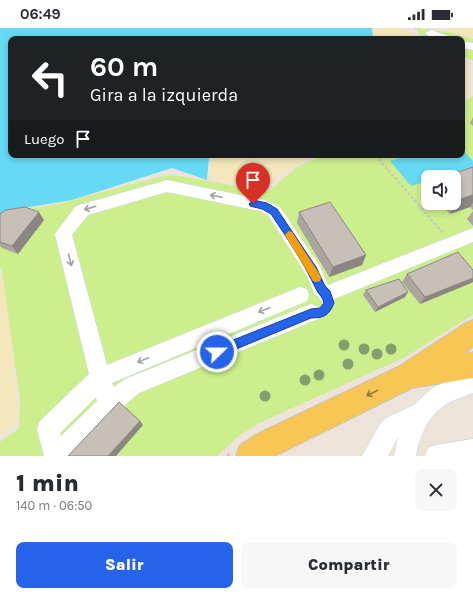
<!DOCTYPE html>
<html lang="es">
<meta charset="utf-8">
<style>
:root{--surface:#fff;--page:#f7f7f7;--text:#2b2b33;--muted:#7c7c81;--accent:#2563eb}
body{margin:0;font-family:Karla,sans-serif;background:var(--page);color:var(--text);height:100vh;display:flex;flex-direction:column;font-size:15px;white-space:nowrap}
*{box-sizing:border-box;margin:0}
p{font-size:13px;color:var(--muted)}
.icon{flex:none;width:22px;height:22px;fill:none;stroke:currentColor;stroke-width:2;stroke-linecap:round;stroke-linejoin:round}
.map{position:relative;height:428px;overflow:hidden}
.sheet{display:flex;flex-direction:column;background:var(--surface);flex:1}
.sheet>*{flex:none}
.guide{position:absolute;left:8px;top:8px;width:457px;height:122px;border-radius:8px;box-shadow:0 2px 6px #0003;background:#202124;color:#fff;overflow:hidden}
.fabs{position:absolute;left:421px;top:142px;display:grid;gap:8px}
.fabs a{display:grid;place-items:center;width:40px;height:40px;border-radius:8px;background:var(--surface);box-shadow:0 2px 6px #0003;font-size:20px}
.pin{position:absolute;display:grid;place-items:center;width:34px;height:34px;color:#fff;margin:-41px -17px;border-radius:50% 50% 50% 0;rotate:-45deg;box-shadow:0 0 4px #0007}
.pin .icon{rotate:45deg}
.me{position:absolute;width:44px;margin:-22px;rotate:68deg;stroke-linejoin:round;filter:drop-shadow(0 0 3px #0008)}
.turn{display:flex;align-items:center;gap:14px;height:84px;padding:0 16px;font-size:18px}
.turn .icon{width:52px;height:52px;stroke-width:2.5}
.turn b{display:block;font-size:28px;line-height:34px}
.then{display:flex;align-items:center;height:38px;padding:0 16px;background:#0003;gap:8px;font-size:15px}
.round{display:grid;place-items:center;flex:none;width:42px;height:42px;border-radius:8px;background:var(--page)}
.summary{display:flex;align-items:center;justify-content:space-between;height:68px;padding:0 16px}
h1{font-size:24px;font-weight:800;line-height:30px}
.action{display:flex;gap:8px;margin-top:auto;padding:8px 16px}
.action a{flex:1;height:46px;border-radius:8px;background:var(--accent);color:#fff;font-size:16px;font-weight:800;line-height:46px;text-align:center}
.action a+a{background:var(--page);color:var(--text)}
.status{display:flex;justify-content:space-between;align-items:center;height:28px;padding:0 20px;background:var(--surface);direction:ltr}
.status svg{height:11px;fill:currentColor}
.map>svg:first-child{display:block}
</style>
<div class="status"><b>06:49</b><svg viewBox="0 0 49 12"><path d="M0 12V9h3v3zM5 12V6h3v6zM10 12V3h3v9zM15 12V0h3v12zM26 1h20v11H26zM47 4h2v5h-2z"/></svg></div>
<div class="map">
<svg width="473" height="428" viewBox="0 0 473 428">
<rect width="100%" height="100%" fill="#ece3d9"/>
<!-- sand -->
<g fill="#f3e6ba">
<path d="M372 0H397L409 3 419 11H373Z"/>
<path d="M452 0H473V10L445 4Z"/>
<path d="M462 32C470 37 467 57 468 66L462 70Z"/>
<path d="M211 127H320L283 144 265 161 209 152Z"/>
<path d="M0 245 3 250 13 327 18 393 0 407Z"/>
</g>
<!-- pitch -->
<g fill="#ccee8d" fill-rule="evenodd">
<path d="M416 0 447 4 473 11V33L462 28V11H426L419 6Z"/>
<path d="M473 68V287L405 329 257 396 240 407 217 428H0V414L19 400 20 371 2 243 0 240V190L10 185 62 175 159 149 174 147 268 164 297 139 324 127H462V75ZM428 149H454V175H428Z"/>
</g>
<!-- water -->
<g fill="#66d9f4">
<path d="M0 0H372L373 11H11V127H209L207 152 172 140 72 172 11 182 0 188Z"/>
<path d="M462 121 473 133V139L440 149H428V153L411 158 390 133 410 127H462Z"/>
</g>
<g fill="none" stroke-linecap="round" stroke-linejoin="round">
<!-- minor casing -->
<g stroke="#cfd4e3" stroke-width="1">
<g id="minor">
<path d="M431 2 451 9 453 11C443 11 432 12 425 5Z"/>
<path d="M462 13 473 15V22L462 20Z"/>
<path d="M167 152 264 172 280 179 319 237 328 257 473 200V214L327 274 320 272 319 268 315 267 306 246 268 187 260 183 167 164 88 187 72 207 107 337 300 259 307 261 309 267 307 273 112 355 114 359 125 351 311 276 318 279 320 285 318 291 139 365 117 384 73 428H44L37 401 40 393 89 346 55 206 76 178ZM96 369 97 373 61 408 60 405Z"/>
<path d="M473 345V365C466 368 459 370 452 373 430 384 420 405 416 428H394L398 409 388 428H362L380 396 386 390 414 377 432 360 449 352Z"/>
<path d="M473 411V428H425L428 420 436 417Z"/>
</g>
</g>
<!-- major casing -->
<g stroke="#c7c7c7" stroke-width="2">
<path id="major" d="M473 292V319L463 326 473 324V350L412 360 275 428H236L240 417 257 406 398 339 464 296Z"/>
</g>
<!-- path-far2 -->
<path stroke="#c7c7c7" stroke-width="1.5" stroke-dasharray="2 1.5" stroke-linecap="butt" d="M414 0 421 1"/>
<!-- path-far1 -->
<path stroke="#c7c7c7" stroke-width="2" stroke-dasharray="3 2" stroke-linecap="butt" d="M375 127 444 206"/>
<!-- path -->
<path stroke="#c7c7c7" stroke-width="2.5" stroke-dasharray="3.5 2.5" stroke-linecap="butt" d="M227 428 231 424"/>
<!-- minor -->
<use href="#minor" fill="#fff" fill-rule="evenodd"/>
<!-- major -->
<use href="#major" fill="#f7c553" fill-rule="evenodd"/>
</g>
<!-- trees -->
<g fill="#839f6e">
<circle cx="344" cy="317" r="5.5"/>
<circle cx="364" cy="321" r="5.5"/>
<circle cx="391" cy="321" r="5.5"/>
<circle cx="377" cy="326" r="5.5"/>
<circle cx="348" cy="336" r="5.5"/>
<circle cx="319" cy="347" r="5.5"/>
<circle cx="305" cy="352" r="5.5"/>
<circle cx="265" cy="368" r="5.5"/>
</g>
<!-- wall -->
<g fill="#aba59f">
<path d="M473 89V98L470 95Z"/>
<path d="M473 139V182L470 179 450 186 440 175H454V149Z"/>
<path d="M473 183V198L467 191Z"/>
<path d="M299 184 366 227 362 237 329 249 297 195Z"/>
<path d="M0 186 44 192 18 226 2 220 0 218Z"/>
<path d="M407 246 471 255 420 276 402 254Z"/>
<path d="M366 262 405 269 375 284 363 267Z"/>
</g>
<!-- shaded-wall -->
<g fill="#8b8682">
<path d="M473 167V175L470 179 450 186 460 171Z"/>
<path d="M39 184 44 192 18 226 12 218Z"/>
<path d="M366 227 362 237 329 249 333 239Z"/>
<path d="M473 250V254L471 255 420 276 425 269Z"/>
<path d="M408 264 405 269 375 284 378 279Z"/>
<path d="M140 393 143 397 116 428H108Z"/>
</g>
<!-- building -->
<g fill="#c7c0b9" stroke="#8b8682">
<path d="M473 139V167L460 171 454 165V149H444Z"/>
<path d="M330 174 366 227 333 239 299 184Z"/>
<path d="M25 179 39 184 12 218 0 214V186L6 182Z"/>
<path d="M458 224 473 242V250L425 269 407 246Z"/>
<path d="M399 251 408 264 378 279 366 262Z"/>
<path d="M119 374 140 393 108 428H68Z"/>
</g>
<!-- one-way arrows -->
<defs><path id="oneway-shaft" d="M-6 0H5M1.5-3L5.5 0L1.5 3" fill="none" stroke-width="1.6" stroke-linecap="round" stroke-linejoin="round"/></defs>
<g stroke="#9f9f9f">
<use href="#oneway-shaft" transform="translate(216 168) rotate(-168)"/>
<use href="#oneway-shaft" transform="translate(90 180) rotate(164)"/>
<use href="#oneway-shaft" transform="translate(70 232) rotate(76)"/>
<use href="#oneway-shaft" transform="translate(264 282) rotate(158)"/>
<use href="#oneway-shaft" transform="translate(143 332) rotate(158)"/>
</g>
<use stroke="#90773e" href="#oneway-shaft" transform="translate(372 365) rotate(154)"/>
<!-- route -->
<path fill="#2563eb" stroke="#184099" d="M253 172 267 175 277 181 316 239 325 258 330 263 334 275C329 287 325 290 311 290L217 329 213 327 212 324 213 320 311 281 320 280 324 275C323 269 319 267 316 261 304 235 287 210 271 186L262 181 250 178 249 176Z"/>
<!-- slow -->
<path fill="#f59e0b" d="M289 203 292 204 320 247 321 250 320 253 316 254 313 253 286 209 285 207Z"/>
</svg>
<div class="fabs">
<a><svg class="icon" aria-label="sound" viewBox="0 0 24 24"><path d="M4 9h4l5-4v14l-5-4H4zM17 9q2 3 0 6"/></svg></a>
</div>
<div class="pin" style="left:253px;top:176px;background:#d93025"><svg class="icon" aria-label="arrive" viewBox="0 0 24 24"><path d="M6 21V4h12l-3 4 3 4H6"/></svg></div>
<svg class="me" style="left:217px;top:324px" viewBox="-20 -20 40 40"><circle r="17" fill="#2563eb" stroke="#fff" stroke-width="3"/><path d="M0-11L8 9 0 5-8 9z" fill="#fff"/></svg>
<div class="guide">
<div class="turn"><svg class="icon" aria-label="left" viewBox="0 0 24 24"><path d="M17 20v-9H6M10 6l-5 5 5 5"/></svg><div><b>60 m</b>Gira a la izquierda</div></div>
<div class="then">Luego<svg class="icon" aria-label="arrive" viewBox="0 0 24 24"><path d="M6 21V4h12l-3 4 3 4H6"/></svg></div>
</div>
</div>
<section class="sheet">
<div class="summary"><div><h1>1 min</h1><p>140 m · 06:50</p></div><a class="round"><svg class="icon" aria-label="close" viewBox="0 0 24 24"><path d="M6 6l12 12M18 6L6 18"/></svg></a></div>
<div class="action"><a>Salir</a><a>Compartir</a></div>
</section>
